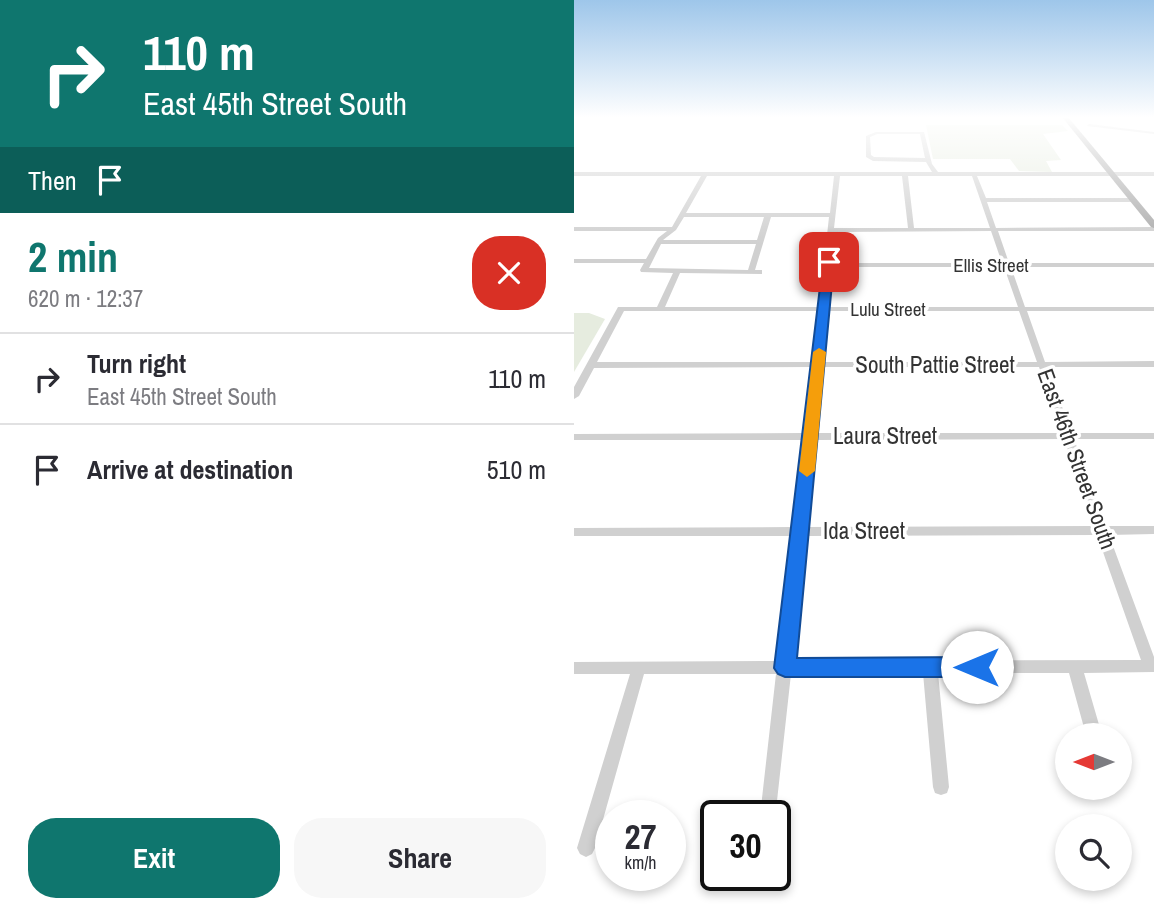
<!DOCTYPE html>
<meta charset="utf-8">
<style>
:root{--surface:#fff;--page:#f7f7f7;--text:#2b2b33;--muted:#7c7c81;--line:#e1e1e2;--accent:#0f766e}
body{margin:0;font-family:"Archivo Narrow",sans-serif;background:var(--page);color:var(--text);height:100vh;display:flex;flex-direction:column;font-size:26px;white-space:nowrap}
*{box-sizing:border-box;margin:0}
p{font-size:23px;color:var(--muted)}
.icon{flex:none;width:38px;height:38px;fill:none;stroke:currentColor;stroke-width:2;stroke-linecap:round;stroke-linejoin:round}
.map{position:relative;flex:1;overflow:hidden}
.panel{display:flex;flex-direction:column;background:var(--surface);width:574px}
.panel>*{flex:none}
.guide{background:#0f766e;color:#fff;overflow:hidden}
.needle{width:46px;rotate:270deg}
.controls{position:absolute;left:481px;top:723px;display:grid;gap:14px}
.controls a{display:grid;place-items:center;width:77px;height:77px;border-radius:50%;background:var(--surface);box-shadow:0 4px 10px #0003;font-size:35px}
.speed{position:absolute;left:21px;top:800px;display:flex;gap:14px;font-size:35px;font-weight:700;text-align:center}
.speed>*{display:grid;place-content:center;width:91px;height:91px;border-radius:50%;background:var(--surface);box-shadow:0 4px 10px #0003;line-height:1}
.speed small{font-size:18px;font-weight:400}
.speed .limit{border:4px solid #111;border-radius:10px;background:#fff;color:#111}
.pin{position:absolute;display:grid;place-items:center;width:60px;height:60px;color:#fff;margin:-30px;border-radius:14px;box-shadow:0 4px 10px #0006}
.me{position:absolute;width:77px;margin:-38px;rotate:270deg;stroke-linejoin:round;filter:drop-shadow(0 0 5px #0008)}
.turn{display:flex;align-items:center;gap:24px;height:147px;padding:0 28px;font-size:32px}
.turn .icon{width:91px;height:91px;stroke-width:2.5}
.turn b{display:block;font-size:49px;line-height:60px}
.then{display:flex;align-items:center;height:66px;padding:0 28px;background:#0003;gap:14px;font-size:26px}
.round{display:grid;place-items:center;flex:none;width:74px;height:74px;border-radius:28px;background:var(--page)}
.overview{display:flex;align-items:center;justify-content:space-between;height:119px;padding:0 28px}
h1{font-size:42px;font-weight:800;line-height:52px;color:var(--accent)}
.button{display:flex;gap:14px;margin-top:auto;padding:14px 28px}
.button a{flex:1;height:80px;border-radius:28px;background:var(--accent);color:#fff;font-size:28px;font-weight:800;line-height:80px;text-align:center}
.button a+a{background:var(--page);color:var(--text)}
ul{padding:0;list-style:none}
li{display:flex;align-items:center;gap:21px;height:91px;padding:0 28px;border-top:2px solid var(--line)}
li div{flex:1}
li b{display:block;font-size:26px}
li em{font-style:normal}
main{display:flex;flex:1;min-height:0}
.map>svg:first-child{display:block}
</style>
<main>
<section class="panel">
<div class="guide">
<div class="turn"><svg class="icon" aria-label="right" viewBox="0 0 24 24"><path d="M7 20v-9h11M14 6l5 5-5 5"/></svg><div><b>110 m</b>East 45th Street South</div></div>
<div class="then">Then<svg class="icon" aria-label="arrive" viewBox="0 0 24 24"><path d="M6 21V4h12l-3 4 3 4H6"/></svg></div>
</div>
<div class="overview"><div><h1>2 min</h1><p>620 m · 12:37</p></div><a class="round" style="background:#d93025;color:#fff"><svg class="icon" aria-label="close" viewBox="0 0 24 24"><path d="M6 6l12 12M18 6L6 18"/></svg></a></div>
<ul>
<li><svg class="icon" aria-label="right" viewBox="0 0 24 24"><path d="M7 20v-9h11M14 6l5 5-5 5"/></svg><div><b>Turn right</b><p>East 45th Street South</p></div><em>110 m</em></li>
<li><svg class="icon" aria-label="arrive" viewBox="0 0 24 24"><path d="M6 21V4h12l-3 4 3 4H6"/></svg><div><b>Arrive at destination</b></div><em>510 m</em></li>
</ul>
<div class="button"><a>Exit</a><a>Share</a></div>
</section>
<div class="map">
<svg width="580" height="912" viewBox="0 0 580 912">
<rect width="100%" height="100%" fill="#fff"/>
<!-- green -->
<g fill="#e6ecdf">
<path d="M352 125H488L494 131 469 134 487 160 472 161 478 172 445 171 436 159H359Z"/>
<path d="M0 313H15L31 319 0 372Z"/>
</g>
<g fill="none" stroke-linecap="round" stroke-linejoin="round">
<!-- minor -->
<g fill="#d0d0d0" fill-rule="evenodd">
<path d="M515 124 580 132V134L513 126Z"/>
<path d="M302 132H350L358 164 364 172H580V176H403L412 198H560L563 200 560 202H413L422 228 580 227V231H424L435 263H580V267H437L451 307H580V311H453L471 362 580 361V367H473L498 433H580V439H500L532 526H580V534L535 535 580 657V672L510 673 528 735H512L495 673H364L375 787 373 793 367 795 361 793 359 787 349 673 217 674 201 819V816H186L202 674H70L21 848 18 854 12 857 6 854 3 848 56 674H0V662L204 661 218 536H0V528L219 527 229 440H0V434L230 433 238 367 20 368 5 396 0 399V387L44 307H83L99 273 67 272 66 270 70 263H0V259H72L84 238 93 231H0V227H98L127 176H0V172H358L352 162 299 161 292 157V136ZM303 134H346L351 158 300 157 297 155 296 137ZM133 176H260L256 213H112ZM266 176H328L334 228H260ZM334 176H398L416 228H340ZM110 217H190L183 240H89L102 230ZM197 217H255L245 307H91L106 273 188 274V270H181ZM417 231 428 263H257L260 232ZM87 244H182L174 270 75 268ZM257 267H430L444 307H253ZM50 311H244L238 362H23ZM252 311H445L463 362H247ZM247 367H465L488 433H240ZM490 439 520 526 231 527 240 440ZM523 535 567 660 218 661 230 536Z"/>
</g>
<!-- major -->
<path fill="#ababab" fill-rule="evenodd" d="M488 117H494L580 220V228L577 227Z"/>
</g>
<!-- sky -->
<linearGradient id="sky" x2="0" y2="1"><stop stop-color="#9ec6ea"/><stop offset="0.48" stop-color="#fff"/><stop offset="1" stop-color="#fff" stop-opacity="0"/></linearGradient>
<rect width="580" height="244" fill="url(#sky)"/>
<!-- route -->
<path fill="#1a73e8" stroke="#114b97" stroke-width="2" d="M255 258 260 262 223 658 403 657 411 660 414 667 411 674 403 677H211L204 674 200 668 249 262Z"/>
<!-- slow -->
<path fill="#f59e0b" d="M245 348 252 352 241 471 233 477 225 471 239 352Z"/>
<g text-anchor="middle" stroke-width="7" stroke-linejoin="round" paint-order="stroke">
<!-- far-street labels -->
<g font-size="19" fill="#333" stroke="#fff">
<text x="417" y="272">Ellis Street</text>
<text x="314" y="316">Lulu Street</text>
</g>
<!-- street labels -->
<g font-size="23" fill="#333" stroke="#fff">
<text x="361" y="373">South Pattie Street</text>
<text x="311" y="444">Laura Street</text>
<text transform="translate(503 459) rotate(70)" y="8">East 46th Street South</text>
<text x="290" y="539">Ida Street</text>
</g>
</g>
</svg>
<div class="controls">
<a><svg class="needle" viewBox="-14 -14 28 28"><path d="M0-13l5 13h-10z" fill="#e53935"/><path d="M0 13l5-13h-10z" fill="#7c7c81"/></svg></a>
<a><svg class="icon" aria-label="search" viewBox="0 0 24 24"><circle cx="10" cy="10" r="6"/><path d="M15 15l6 6"/></svg></a>
</div>
<div class="speed"><div>27<small>km/h</small></div><div class="limit">30</div></div>
<div class="pin" style="left:255px;top:262px;background:#d93025"><svg class="icon" aria-label="arrive" viewBox="0 0 24 24"><path d="M6 21V4h12l-3 4 3 4H6"/></svg></div>
<svg class="me" style="left:403px;top:667px" viewBox="-20 -20 40 40"><circle r="19" fill="#fff"/><path d="M0-13L10 11 0 6-10 11z" fill="#1a73e8"/></svg>
</div>
</main>
